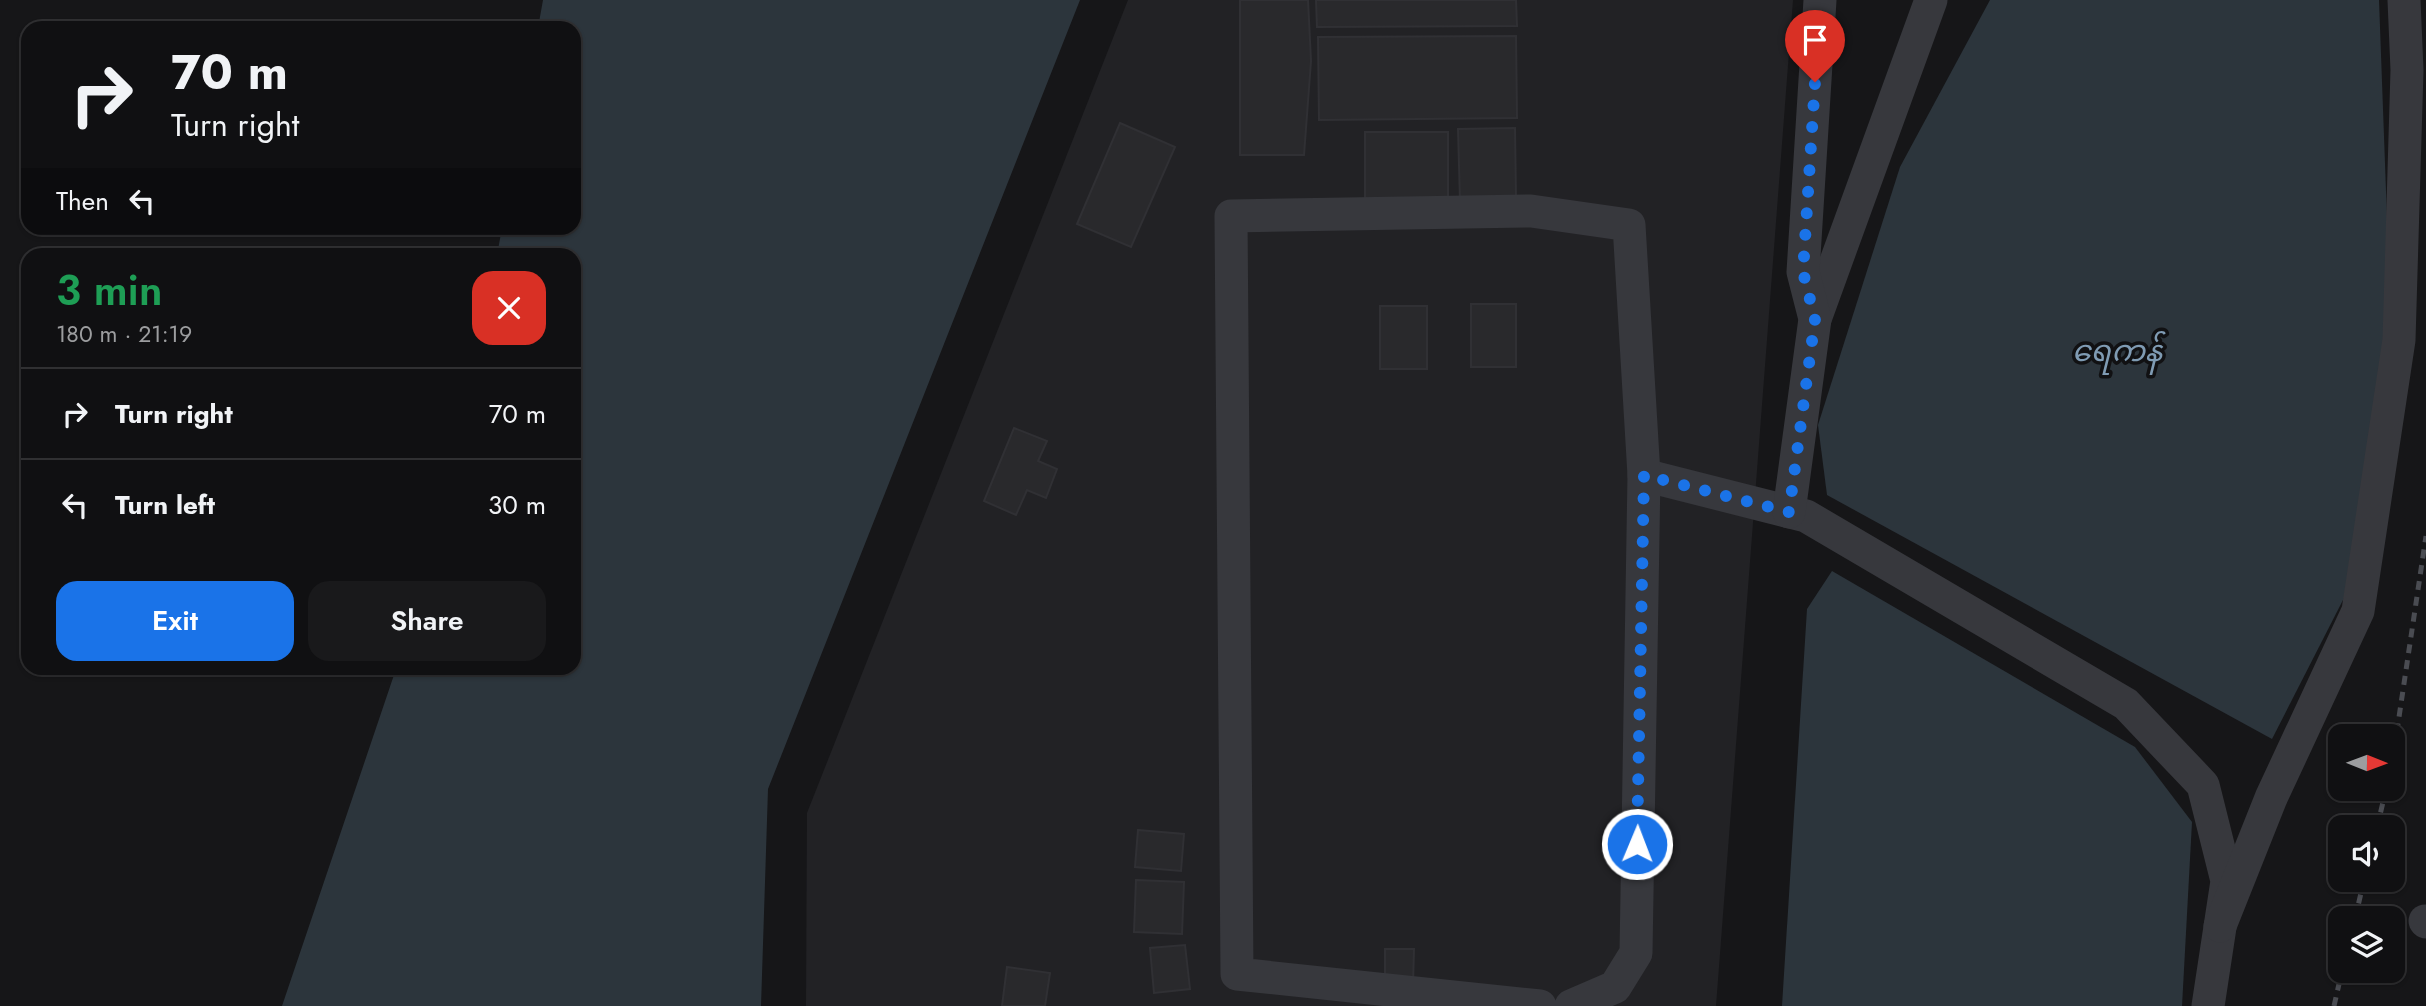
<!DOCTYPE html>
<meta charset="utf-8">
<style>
:root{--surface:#101012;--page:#19191b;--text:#f1f3f6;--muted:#9c9d9f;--line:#303032;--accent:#1a73e8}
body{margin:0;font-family:Jost,"Noto Sans Myanmar",sans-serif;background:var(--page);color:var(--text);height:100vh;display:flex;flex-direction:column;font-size:26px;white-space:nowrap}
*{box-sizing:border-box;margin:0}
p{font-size:23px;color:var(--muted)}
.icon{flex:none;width:38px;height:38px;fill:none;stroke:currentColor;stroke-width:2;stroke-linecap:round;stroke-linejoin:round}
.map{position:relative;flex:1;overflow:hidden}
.panel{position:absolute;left:21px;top:248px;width:560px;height:427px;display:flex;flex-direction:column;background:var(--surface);border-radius:21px;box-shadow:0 2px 5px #0004,0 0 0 2px var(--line)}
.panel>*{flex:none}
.hud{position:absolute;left:21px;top:21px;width:560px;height:214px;border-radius:21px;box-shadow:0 2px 5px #0004,0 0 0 2px var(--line);background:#101012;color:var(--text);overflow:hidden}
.needle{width:46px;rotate:91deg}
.controls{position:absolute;left:2328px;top:724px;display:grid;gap:14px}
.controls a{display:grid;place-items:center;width:77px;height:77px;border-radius:14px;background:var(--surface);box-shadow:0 2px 5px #0004,0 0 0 2px var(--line);font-size:35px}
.pin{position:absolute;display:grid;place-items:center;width:60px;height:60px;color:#fff;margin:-72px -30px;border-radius:50% 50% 50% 0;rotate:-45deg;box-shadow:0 0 7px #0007}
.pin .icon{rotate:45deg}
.me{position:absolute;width:77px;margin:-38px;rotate:1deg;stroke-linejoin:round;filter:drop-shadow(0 0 5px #0008)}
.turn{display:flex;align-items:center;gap:24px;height:147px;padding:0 35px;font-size:32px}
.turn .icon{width:91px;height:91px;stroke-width:2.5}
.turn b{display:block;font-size:49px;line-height:60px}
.then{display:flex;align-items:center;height:66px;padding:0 35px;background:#0003;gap:14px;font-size:26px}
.round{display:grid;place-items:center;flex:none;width:74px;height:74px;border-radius:21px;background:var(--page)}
.headline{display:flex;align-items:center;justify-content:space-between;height:119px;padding:0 35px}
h1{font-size:42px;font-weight:600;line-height:52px;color:#1e9e55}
.action{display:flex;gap:14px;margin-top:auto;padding:14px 35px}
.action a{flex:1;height:80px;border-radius:21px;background:var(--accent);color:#fff;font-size:28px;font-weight:600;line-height:80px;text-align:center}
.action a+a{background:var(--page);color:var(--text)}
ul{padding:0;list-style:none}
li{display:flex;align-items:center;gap:21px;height:91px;padding:0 35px;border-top:2px solid var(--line)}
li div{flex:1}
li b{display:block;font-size:26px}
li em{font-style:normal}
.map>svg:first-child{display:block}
</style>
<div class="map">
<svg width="2426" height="1006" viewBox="0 0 2426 1006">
<rect width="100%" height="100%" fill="#161618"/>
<!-- built -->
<path fill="#222225" d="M1128 0H1793L1716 1006H806L807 813Z"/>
<!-- water -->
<g fill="#2c353c">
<path d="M543 0H1080L768 789 761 1006H282L396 669 574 668V256L497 255 502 228H574V28H538Z"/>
<path d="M1990 0H2379L2390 300 2344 598 2272 739 1827 495 1818 425 1900 167Z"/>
<path d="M1832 571 2135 747 2192 822 2182 1006H1782L1807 609Z"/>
</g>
<!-- building -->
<g fill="#29292c" stroke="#303034" stroke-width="2">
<path d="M1240 0H1308L1311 61 1304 155H1240Z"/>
<path d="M1316 0H1516L1517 26 1317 27Z"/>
<path d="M1516 36 1517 118 1319 120 1318 37Z"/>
<path d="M1120 123 1175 147 1131 247 1077 224Z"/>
<path d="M1515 128 1516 200 1460 201 1458 129Z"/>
<path d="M1365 132H1448V203L1365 202Z"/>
<rect x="1471" y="304" width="45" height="63"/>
<rect x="1380" y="306" width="47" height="63"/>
<path d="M1014 428 1047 441 1038 461 1057 469 1046 498 1027 490 1016 515 984 501Z"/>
<path d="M1138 830 1184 834 1181 871 1135 867Z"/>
<path d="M1136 880 1184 882 1182 934 1134 932Z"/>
<path d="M1185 945 1190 989 1154 993 1150 948Z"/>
<path d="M1385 949H1414L1413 985 1385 984Z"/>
<path d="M1007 967 1050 973 1045 1006H1002Z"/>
</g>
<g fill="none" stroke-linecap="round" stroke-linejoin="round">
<!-- street -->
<g stroke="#37383d" stroke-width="33">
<path d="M1815 319 1931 0"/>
<path d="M1644 475 1806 516 2126 704 2203 785 2227 881 2208 1006"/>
<path d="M1789 512 1815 319 1803 272 1820 0"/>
<path d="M2425 921 2426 922"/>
<path d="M2220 926 2271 798 2358 611 2399 340 2407 70 2404 0"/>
<path d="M1540 1006 1237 974 1231 216 1531 211 1629 225 1644 475 1636 953 1615 987 1571 1006"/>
</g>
<!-- rail -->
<g stroke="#4a4c52" stroke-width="5" stroke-dasharray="9 7" stroke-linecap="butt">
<path d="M2392 764 2426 536"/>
<path d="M2377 828 2386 789"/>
<path d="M2355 919 2364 880"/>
<path d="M2334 1006 2342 971"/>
</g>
</g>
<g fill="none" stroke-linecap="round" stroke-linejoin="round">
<!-- route -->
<path stroke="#1a73e8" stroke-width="12" stroke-dasharray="0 21.6" d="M1637 844 1644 475 1789 512 1815 319 1803 272 1815 82"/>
</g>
<g text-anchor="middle" stroke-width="7" stroke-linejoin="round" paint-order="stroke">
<!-- water labels -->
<g font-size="30" font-style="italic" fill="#7f9bb3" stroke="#111113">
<text x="2117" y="361">ရေကန်</text>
</g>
</g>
</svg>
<div class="controls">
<a><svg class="needle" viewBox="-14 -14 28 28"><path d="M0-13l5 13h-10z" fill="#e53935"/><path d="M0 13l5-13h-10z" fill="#9c9d9f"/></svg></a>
<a><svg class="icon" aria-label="sound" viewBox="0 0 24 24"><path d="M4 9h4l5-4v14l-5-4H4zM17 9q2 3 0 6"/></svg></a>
<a><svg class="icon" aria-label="layers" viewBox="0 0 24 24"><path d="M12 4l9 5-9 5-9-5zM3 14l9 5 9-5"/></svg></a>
</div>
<div class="pin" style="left:1815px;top:82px;background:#d93025"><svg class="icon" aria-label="arrive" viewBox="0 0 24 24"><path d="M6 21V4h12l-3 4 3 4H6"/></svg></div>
<svg class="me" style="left:1637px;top:844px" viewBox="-20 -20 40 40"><circle r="17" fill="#1a73e8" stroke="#fff" stroke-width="3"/><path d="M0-11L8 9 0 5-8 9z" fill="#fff"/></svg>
<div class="hud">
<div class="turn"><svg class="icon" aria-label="right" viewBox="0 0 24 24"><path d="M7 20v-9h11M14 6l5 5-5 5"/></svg><div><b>70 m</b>Turn right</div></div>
<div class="then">Then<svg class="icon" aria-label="left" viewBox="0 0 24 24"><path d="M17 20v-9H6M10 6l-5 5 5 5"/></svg></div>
</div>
<section class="panel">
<div class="headline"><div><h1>3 min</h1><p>180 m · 21:19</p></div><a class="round" style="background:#d93025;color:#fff"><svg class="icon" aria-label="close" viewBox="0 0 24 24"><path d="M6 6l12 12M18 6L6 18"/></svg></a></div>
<ul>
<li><svg class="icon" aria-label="right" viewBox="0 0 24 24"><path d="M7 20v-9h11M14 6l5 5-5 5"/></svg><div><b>Turn right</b></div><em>70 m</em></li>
<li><svg class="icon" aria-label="left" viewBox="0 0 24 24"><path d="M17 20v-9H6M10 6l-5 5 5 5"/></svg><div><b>Turn left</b></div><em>30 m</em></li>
</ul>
<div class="action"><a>Exit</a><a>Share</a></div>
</section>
</div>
